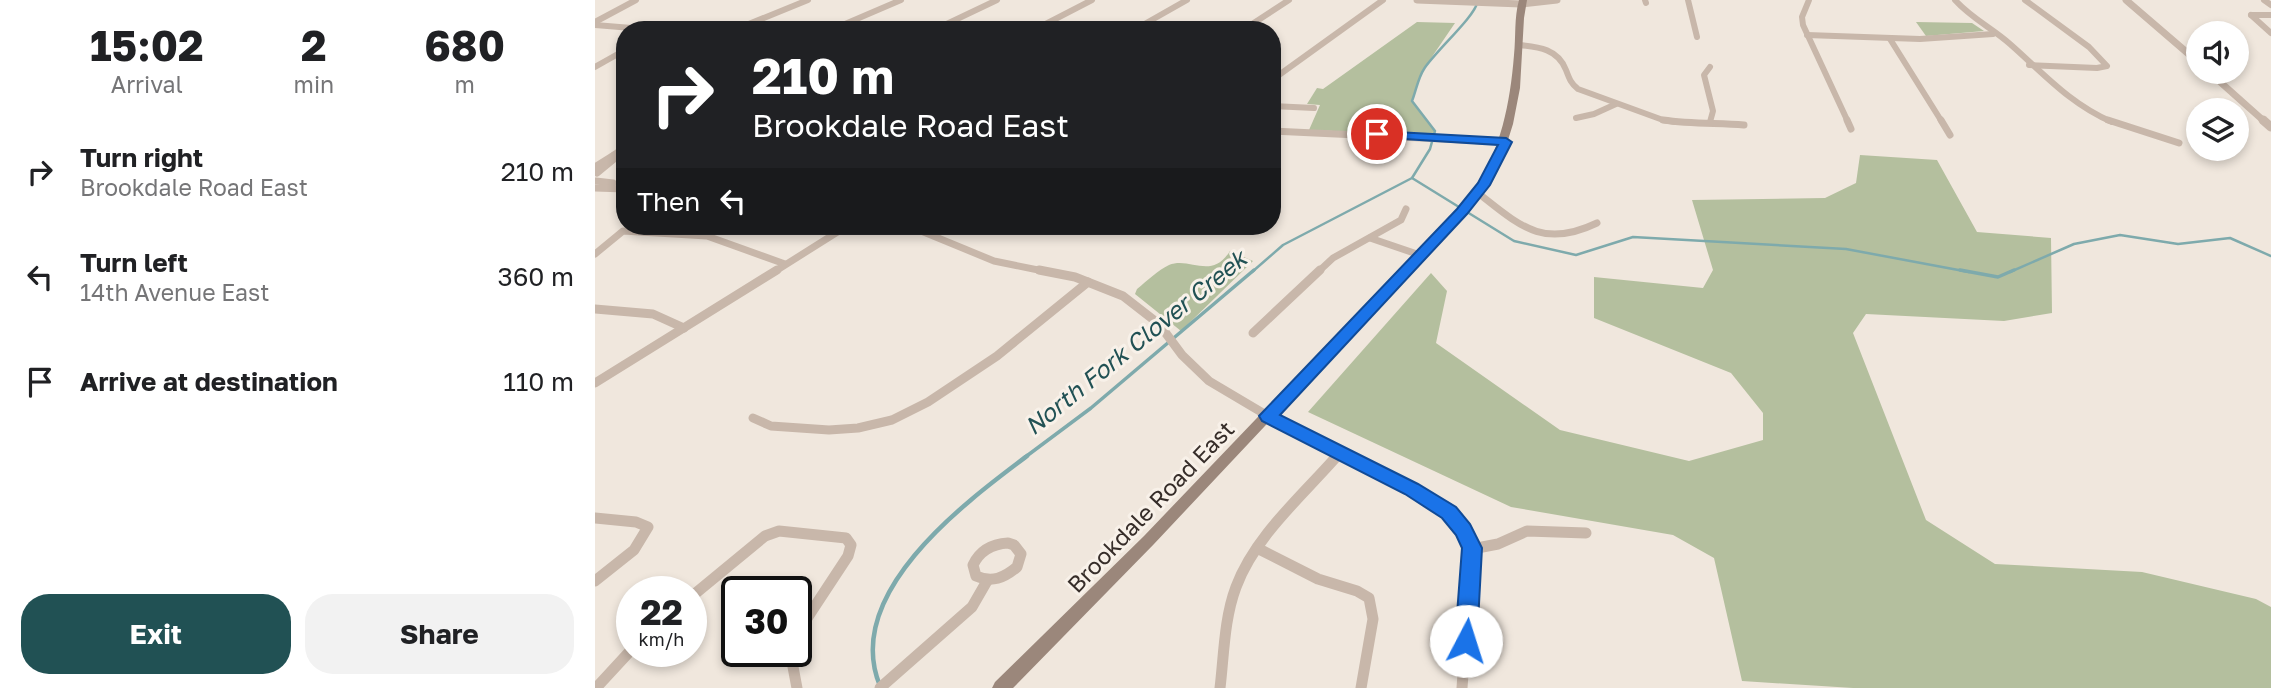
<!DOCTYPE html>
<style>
:root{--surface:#fff;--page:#f2f2f2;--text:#202124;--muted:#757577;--accent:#215154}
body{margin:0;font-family:"Golos Text",sans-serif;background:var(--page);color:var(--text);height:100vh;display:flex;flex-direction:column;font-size:26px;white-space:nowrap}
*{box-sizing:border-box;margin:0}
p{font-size:23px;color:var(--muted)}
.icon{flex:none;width:38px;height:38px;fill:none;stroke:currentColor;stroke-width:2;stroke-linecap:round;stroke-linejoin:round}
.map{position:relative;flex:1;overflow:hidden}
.sheet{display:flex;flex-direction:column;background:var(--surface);width:595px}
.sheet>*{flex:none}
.top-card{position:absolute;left:21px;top:21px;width:665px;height:214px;border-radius:28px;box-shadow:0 4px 10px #0003;background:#202124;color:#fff;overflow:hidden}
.tools{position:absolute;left:1591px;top:21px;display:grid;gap:14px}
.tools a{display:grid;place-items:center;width:63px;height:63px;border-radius:50%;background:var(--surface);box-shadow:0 4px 10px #0003;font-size:35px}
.speed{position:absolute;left:21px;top:576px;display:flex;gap:14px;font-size:35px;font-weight:700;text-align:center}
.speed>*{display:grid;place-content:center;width:91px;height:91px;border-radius:50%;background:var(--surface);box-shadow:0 4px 10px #0003;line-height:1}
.speed small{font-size:18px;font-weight:400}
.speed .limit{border:4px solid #111;border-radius:10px;background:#fff;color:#111}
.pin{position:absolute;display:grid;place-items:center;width:60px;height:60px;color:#fff;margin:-30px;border:4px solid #fff;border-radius:50%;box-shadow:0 2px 7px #0007}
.me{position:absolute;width:77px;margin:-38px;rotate:5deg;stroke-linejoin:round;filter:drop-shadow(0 0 5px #0008)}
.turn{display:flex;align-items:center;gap:24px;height:147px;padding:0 21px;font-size:32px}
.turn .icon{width:91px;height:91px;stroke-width:2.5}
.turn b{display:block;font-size:49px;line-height:60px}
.then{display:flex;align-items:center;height:66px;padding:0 21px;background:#0003;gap:14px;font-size:26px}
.eta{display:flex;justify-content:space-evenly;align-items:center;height:119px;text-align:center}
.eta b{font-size:42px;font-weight:700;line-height:49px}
.action{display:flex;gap:14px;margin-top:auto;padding:14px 21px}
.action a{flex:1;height:80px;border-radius:28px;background:var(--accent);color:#fff;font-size:28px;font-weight:700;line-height:80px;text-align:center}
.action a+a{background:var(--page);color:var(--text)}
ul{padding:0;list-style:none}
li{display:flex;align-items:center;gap:21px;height:105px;padding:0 21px}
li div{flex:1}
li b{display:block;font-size:26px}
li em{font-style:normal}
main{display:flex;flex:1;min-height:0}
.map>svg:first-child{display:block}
</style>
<main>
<section class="sheet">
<div class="eta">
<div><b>15:02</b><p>Arrival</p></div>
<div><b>2</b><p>min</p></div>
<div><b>680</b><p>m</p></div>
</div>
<ul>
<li><svg class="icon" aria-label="right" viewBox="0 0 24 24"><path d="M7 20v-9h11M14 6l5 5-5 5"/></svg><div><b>Turn right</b><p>Brookdale Road East</p></div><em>210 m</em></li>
<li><svg class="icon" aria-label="left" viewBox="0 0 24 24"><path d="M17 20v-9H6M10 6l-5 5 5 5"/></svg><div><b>Turn left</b><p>14th Avenue East</p></div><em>360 m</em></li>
<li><svg class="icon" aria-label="arrive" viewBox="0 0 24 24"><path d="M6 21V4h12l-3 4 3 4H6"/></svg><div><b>Arrive at destination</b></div><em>110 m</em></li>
</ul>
<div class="action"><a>Exit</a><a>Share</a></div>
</section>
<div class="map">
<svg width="1676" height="688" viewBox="0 0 1676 688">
<rect width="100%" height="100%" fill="#f0e7dd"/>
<!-- green -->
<g fill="#b4bf9e">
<path d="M822 22 860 23 828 70 817 101 840 131 839 135 714 130 725 105 712 104 722 88 728 89Z"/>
<path d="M1321 22 1377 23 1389 31 1331 36Z"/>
<path d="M1265 155 1342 160 1382 232 1456 238 1457 313 1409 321 1271 314 1258 333 1331 520 1400 564 1547 572 1661 599 1676 607V688H1258L1147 681 1119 558 1078 535 916 507 713 412 836 273 852 291 841 343 965 430 1094 461 1168 440V413L1136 373 999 318V277L1108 288 1118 270 1097 200 1230 198 1261 183Z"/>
<path d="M635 251 658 261 586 331 540 294 542 289C552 281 563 270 574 265 595 256 616 281 635 251Z"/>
</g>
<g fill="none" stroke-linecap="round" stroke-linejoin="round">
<!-- stream-far2 -->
<g stroke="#7eaaac" stroke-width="2.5">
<path d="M817 178 919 241 981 255 1038 237 1251 249 1374 272"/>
<path d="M657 272 688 245 817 178 835 149 840 131 817 101C821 91 823 78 829 69 839 53 880 16 882 3"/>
<path d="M1415 272 1479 244 1525 235 1583 244 1635 238 1676 256"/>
</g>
<!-- stream-far1 -->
<g stroke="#7eaaac" stroke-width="3.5">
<path d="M1365 270 1403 277 1419 270"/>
<path d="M429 458 496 408 659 270"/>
</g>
<!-- stream -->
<path stroke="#7eaaac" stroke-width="4.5" d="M285 686C247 594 368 504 432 456"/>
<!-- minor-far3 -->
<g stroke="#c8b7aa" stroke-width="6">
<path d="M1050 0 1051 3"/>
<path d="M1093 0 1102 37"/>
<path d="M1214 0 1207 17 1208 25 1253 122"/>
<path d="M1360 0C1376 18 1397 28 1415 44 1448 73 1475 104 1517 122"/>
<path d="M1430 0 1494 47 1512 66 1502 68 1434 65"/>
<path d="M1669 0 1676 5"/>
<path d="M1656 15 1676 33"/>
<path d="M1656 15H1676"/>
<path d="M0 22 41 0"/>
<path d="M0 25 61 30"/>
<path d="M139 30 213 0"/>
<path d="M236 30 306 0"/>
<path d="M339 30 402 0"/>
<path d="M439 30 497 0"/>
<path d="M539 30 592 0"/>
<path d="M648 30 694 0"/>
<path d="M1212 35 1325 39 1398 34"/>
<path d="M1295 39 1347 122"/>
<path d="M924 45C944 47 963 49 971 70 974 78 976 84 983 89L1068 120 1081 122"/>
<path d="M0 67 30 50"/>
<path d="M1115 67 1109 75 1118 111 1115 122"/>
<path d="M677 80 788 0"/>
<path d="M677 106 719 108"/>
<path d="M981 118 999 114 1021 104"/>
</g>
<!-- minor-far2 -->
<g stroke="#c8b7aa" stroke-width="7">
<path d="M1068 120C1096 124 1121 123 1149 125"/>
<path d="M1252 120 1256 129"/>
<path d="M1346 120 1355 135"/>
<path d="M1513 120 1584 143"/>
<path d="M677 131 911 142"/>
<path d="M19 155 30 147"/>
<path d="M0 167 19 155V159L2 173"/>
<path d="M1 181 18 183"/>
<path d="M0 188 30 189"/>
<path d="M883 193C925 226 948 249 1002 223"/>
<path d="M314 226 399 261 453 272"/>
<path d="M775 238 825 255"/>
<path d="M0 254 28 231 112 236 190 264"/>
<path d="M179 272 252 226"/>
<path d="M723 272 738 258 806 220 811 209"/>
</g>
<!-- minor-far1 -->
<g stroke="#c8b7aa" stroke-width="9">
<path d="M444 270 480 277 528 296 564 324 587 355 614 381 673 416 754 458"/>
<path d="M0 309 58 314 89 328"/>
<path d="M658 333 725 270"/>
<path d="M0 383 182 270"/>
<path d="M158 418 176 426 234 430 263 428 297 420 333 402 402 356 493 282"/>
<path d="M741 458 746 452"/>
</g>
<!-- minor -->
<g stroke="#c8b7aa" stroke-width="11">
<path d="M750 456 841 503C858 516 868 530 877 549L867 688"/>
<path d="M0 518 41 522 53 527 39 550 0 581"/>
<path d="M413 543 419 545 426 554 422 567C409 578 397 583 381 576L378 565C385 550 397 544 413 543Z"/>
<path d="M664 549 723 579 762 591 774 598 778 619 766 688"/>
<path d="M877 549 903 544 932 531 991 533"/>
<path d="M96 597 170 536 184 531 251 538 256 545 253 556 201 635"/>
<path d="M195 651 202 688"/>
<path d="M1 688 37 649"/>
<path d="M285 688 377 607 392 581"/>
<path d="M625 688C629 655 629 619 641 587 660 536 707 496 742 456"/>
</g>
<!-- tertiary-far1 -->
<g stroke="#c8b7aa" stroke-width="7">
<path d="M822 0 926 4 962 0"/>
<path d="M1531 0 1603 62"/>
<path d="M1614 72 1670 122"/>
</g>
<!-- tertiary -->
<path stroke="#c8b7aa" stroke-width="9" d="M1668 120 1676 127"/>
<!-- secondary -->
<path fill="#9b877b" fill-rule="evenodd" d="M924 0H932L929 18 925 88 918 124 907 159 887 195 559 544 418 688H397L400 682 549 536 879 191C906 149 915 104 919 55 921 37 919 18 924 0Z"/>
</g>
<!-- route -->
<path fill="#1a73e8" stroke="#114b97" stroke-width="2" d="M782 131 911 138 917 142 895 185 872 214 685 415 823 484 861 507 875 524 887 548 882 641 879 648 871 651 864 648 860 641 867 548 861 535 847 518 810 494 667 421 664 416 862 209 883 183 903 145 778 137V132Z"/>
<g text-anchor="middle" stroke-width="6" stroke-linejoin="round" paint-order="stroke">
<!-- street labels -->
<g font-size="23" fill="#362d29" stroke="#f8f1e9">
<text transform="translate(556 507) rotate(-46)" y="8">Brookdale Road East</text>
</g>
<!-- water labels -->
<g font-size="24" font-style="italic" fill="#215154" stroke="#f8f1e9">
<text transform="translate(541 343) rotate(-39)" y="8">North Fork Clover Creek</text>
</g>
</g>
</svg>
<div class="tools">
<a><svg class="icon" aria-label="sound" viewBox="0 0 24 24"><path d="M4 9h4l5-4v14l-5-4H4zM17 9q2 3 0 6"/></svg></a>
<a><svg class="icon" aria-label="layers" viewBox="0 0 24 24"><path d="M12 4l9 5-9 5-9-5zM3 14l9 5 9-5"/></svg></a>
</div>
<div class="speed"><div>22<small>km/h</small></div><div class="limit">30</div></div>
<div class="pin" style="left:782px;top:134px;background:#d93025"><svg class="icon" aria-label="arrive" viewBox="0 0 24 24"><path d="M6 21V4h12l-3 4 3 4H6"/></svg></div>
<svg class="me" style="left:871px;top:641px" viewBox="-20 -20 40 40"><circle r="19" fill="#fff"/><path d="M0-13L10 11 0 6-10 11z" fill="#1a73e8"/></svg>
<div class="top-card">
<div class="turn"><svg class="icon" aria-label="right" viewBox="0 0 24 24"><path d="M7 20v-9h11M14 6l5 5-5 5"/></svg><div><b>210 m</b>Brookdale Road East</div></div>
<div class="then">Then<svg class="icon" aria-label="left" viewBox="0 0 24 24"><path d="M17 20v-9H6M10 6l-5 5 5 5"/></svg></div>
</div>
</div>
</main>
